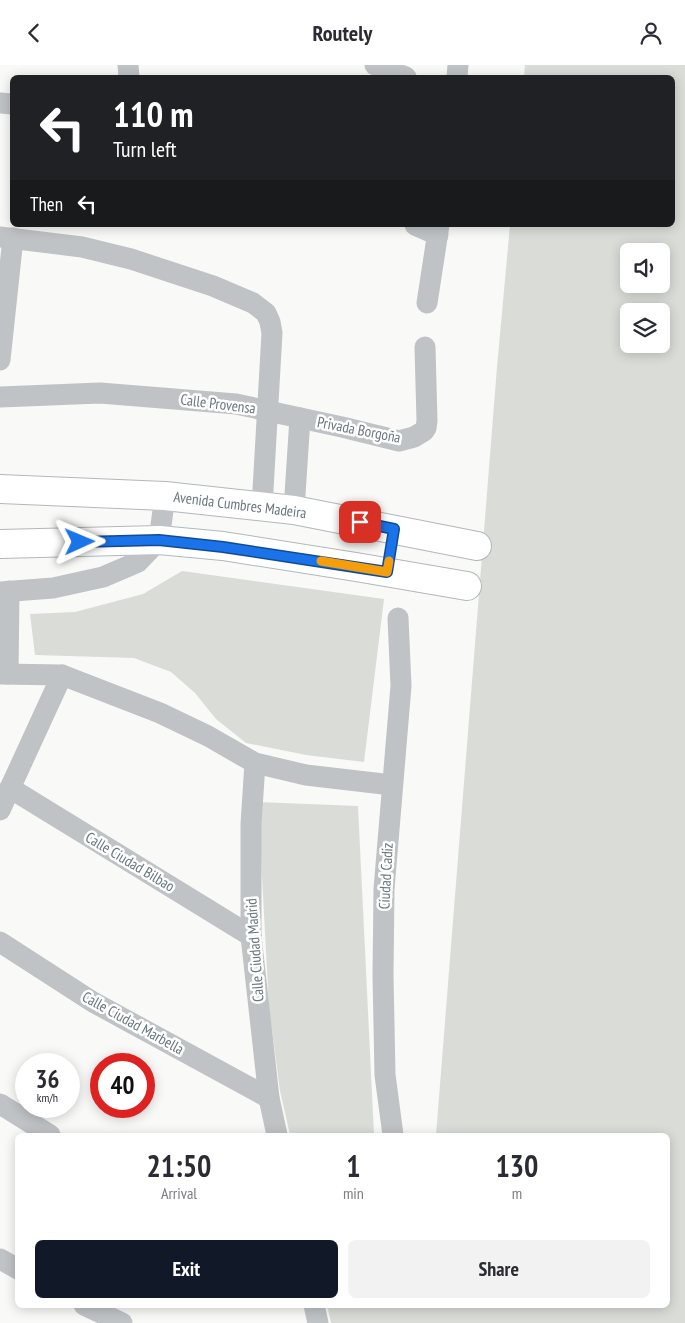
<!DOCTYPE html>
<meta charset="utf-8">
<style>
:root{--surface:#fff;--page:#f2f2f3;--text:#2b2b33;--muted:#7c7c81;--accent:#111827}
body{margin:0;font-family:"PT Sans Narrow",sans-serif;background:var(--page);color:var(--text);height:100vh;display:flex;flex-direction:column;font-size:19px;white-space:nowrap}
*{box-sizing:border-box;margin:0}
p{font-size:16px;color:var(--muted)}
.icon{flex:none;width:28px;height:28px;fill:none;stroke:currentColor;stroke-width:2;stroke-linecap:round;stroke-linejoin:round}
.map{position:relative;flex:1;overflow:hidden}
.side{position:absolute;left:15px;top:1068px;width:655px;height:175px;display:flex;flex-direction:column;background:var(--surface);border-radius:8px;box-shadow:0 2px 12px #0003}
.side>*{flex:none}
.banner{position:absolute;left:10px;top:10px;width:665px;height:152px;border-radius:8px;box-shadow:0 2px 12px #0003;background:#202124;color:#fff;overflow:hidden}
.buttons{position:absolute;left:620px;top:178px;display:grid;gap:10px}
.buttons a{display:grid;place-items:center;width:50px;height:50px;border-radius:8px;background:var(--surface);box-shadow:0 2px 12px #0003;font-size:25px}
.speed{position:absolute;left:15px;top:988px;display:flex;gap:10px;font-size:25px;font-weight:700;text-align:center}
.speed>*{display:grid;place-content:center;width:65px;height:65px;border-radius:50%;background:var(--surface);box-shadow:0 2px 12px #0003;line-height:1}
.speed small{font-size:12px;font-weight:400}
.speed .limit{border:8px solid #d22;background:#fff;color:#111}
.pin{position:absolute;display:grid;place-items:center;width:42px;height:42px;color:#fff;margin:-21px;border-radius:10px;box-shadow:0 2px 8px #0006}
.me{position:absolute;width:55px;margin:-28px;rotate:89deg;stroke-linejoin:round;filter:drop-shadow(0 0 4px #0008)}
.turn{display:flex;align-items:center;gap:18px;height:105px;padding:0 20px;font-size:22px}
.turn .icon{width:65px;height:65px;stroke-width:2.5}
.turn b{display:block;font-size:35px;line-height:42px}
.then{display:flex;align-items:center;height:48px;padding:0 20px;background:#0003;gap:10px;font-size:19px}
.eta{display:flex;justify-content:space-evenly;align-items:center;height:85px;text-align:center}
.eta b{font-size:30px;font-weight:700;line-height:35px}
.cta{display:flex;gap:10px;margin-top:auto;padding:10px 20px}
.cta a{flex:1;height:58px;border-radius:8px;background:var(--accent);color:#fff;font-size:20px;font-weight:700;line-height:58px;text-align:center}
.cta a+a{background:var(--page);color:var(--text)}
header{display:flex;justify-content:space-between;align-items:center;height:65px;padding:0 20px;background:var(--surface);font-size:22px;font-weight:700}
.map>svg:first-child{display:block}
</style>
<header><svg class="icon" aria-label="back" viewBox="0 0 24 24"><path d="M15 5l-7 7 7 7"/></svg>Routely<svg class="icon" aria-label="person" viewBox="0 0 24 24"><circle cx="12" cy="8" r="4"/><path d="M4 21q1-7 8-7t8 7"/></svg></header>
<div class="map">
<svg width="685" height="1258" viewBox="0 0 685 1258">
<rect width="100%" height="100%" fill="#f9f9f7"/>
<!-- green -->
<g fill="#daddd7" fill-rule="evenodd">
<path d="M525 0H685V1258H331L327 1240H668V1070H436L497 302 510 160H672V12H524ZM629 186H661V219H629ZM629 246H661V279H629Z"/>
<path d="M182 506 384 534 364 697 306 690 246 678 216 654 195 628 171 607 134 593 35 590 30 549 75 547 143 529Z"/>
<path d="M258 737 358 741 374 1070H290L280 1026 269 943Z"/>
</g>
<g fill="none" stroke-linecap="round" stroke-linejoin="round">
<!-- secondary casing -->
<g stroke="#b1b8bb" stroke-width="30">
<g id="secondary">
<path d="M0 424 165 431 294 445 477 481"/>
<path d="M0 479 159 475 223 481 356 502 467 521"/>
</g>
</g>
<!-- street -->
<g stroke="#bfc3c6" stroke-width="21">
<path d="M128 0 129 12"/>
<path d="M375 0 406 12"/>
<path d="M457 12 458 0"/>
<path d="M0 38 12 39"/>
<path d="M415 160 438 170"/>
<path d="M0 172 82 182 131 194 213 221 253 238 266 248 270 257 272 268 262 442"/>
<path d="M427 238 439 160"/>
<path d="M0 295 13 173"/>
<path d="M0 332 100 328 236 339 342 362 399 376 414 372 424 366 426 363 427 356 425 282"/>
<path d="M294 445 300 353"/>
<path d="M0 527 53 523 103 512 138 497 159 475 165 431"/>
<path d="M0 609 62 610 160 648 208 671 255 698 306 710 392 720"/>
<path d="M8 609 9 526"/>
<path d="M255 698 251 759V871L269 1033 277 1070"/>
<path d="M10 723 251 871"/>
<path d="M0 745 62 610"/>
<path d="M0 877 93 937 269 1033"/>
<path d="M0 1039 50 1070"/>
<path d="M393 1070 385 1010 383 910 384 824 401 621 398 553"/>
<path d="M0 1194 18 1204"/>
<path d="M84 1240 122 1258"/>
<path d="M314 1240 318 1258"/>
</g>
<!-- secondary -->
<use href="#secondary" stroke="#fff" stroke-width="28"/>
</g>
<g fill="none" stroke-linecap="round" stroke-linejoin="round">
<!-- route casing -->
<g stroke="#114b97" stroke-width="12">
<path id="route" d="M80 477 159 475 223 482 387 507 394 464 360 457"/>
</g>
<!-- route -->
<use href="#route" stroke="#1a73e8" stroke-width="9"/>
<!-- slow -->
<path stroke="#f59e0b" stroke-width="9" d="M321 496 387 507 389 496"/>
</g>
<g text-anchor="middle" stroke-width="5" stroke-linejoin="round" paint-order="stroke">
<!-- street labels -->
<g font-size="15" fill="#67777e" stroke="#fff">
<text transform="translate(218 339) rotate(7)" y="5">Calle Provensa</text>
<text transform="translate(359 365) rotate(11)" y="5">Privada Borgoña</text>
<text transform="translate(240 440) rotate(7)" y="5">Avenida Cumbres Madeira</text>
<text transform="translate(130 797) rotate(31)" y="5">Calle Ciudad Bilbao</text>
<text transform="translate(386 811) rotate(-87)" y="5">Ciudad Cadiz</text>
<text transform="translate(255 885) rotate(-94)" y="5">Calle Ciudad Madrid</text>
<text transform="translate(133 958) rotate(29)" y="5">Calle Ciudad Marbella</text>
</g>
</g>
</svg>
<div class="buttons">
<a><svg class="icon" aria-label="sound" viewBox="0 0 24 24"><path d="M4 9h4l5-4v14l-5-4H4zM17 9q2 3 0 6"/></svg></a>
<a><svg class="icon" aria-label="layers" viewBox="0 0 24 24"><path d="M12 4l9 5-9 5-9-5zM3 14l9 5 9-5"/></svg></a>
</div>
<div class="speed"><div>36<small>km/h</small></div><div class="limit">40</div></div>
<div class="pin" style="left:360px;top:457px;background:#d93025"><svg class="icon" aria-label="arrive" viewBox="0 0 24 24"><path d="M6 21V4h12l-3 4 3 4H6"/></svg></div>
<svg class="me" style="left:80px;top:477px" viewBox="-20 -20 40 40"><path d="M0-17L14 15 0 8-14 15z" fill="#1a73e8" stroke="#fff" stroke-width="4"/></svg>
<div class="banner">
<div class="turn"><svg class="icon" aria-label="left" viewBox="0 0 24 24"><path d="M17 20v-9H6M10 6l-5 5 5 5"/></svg><div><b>110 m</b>Turn left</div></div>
<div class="then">Then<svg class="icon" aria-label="left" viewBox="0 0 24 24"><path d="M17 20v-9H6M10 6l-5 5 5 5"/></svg></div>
</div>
<section class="side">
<div class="eta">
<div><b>21:50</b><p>Arrival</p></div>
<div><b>1</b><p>min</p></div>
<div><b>130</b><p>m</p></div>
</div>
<div class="cta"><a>Exit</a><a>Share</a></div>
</section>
</div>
